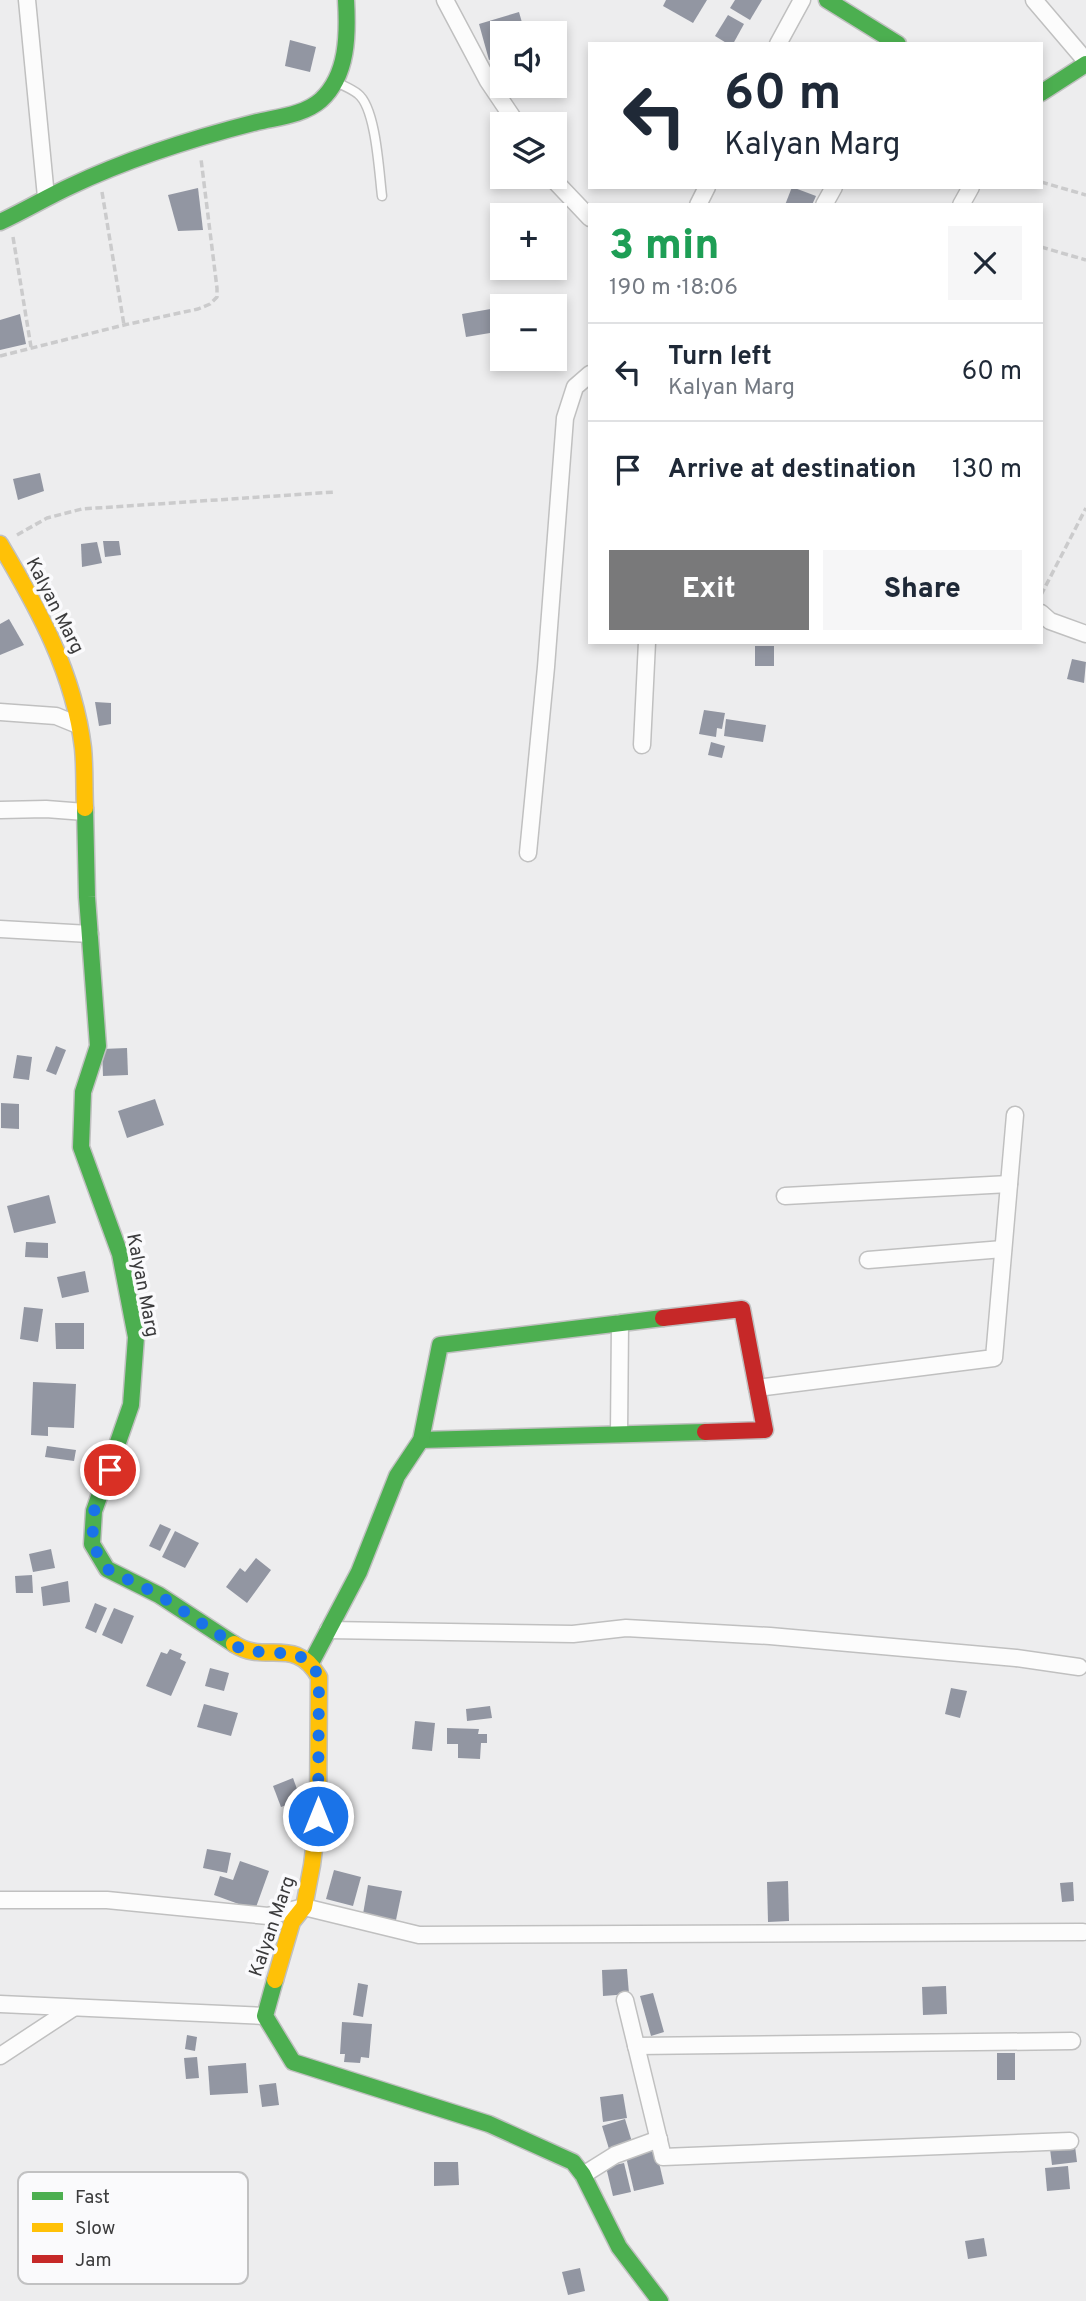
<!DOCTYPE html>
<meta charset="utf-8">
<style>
:root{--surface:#fff;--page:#f6f6f7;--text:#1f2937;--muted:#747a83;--line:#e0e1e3;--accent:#79797a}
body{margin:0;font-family:Overpass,sans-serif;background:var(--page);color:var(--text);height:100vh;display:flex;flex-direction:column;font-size:26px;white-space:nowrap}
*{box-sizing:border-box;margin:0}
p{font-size:23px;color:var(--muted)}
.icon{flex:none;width:38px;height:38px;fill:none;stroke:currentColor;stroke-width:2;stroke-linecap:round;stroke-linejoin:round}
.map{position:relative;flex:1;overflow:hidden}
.details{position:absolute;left:588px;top:203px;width:455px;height:441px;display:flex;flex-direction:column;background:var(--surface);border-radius:0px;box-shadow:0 4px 10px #0003}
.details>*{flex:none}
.banner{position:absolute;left:588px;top:42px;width:455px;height:147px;border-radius:0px;box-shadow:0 4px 10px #0003;background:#fff;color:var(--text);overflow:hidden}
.buttons{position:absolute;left:490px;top:21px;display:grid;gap:14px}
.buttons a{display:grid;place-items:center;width:77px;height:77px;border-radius:0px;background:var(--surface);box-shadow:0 4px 10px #0003;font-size:35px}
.pin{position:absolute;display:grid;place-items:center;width:60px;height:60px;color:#fff;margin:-30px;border:4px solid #fff;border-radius:50%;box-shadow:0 2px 7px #0007}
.me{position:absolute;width:77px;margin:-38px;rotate:0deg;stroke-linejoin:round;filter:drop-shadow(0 0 5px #0008)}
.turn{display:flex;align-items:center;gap:24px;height:147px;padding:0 21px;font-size:32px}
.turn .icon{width:91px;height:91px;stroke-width:2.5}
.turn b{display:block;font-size:49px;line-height:60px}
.round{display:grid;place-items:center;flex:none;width:74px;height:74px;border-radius:0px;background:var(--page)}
.summary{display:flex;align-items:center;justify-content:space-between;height:119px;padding:0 21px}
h1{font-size:42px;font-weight:800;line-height:52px;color:#1e9e55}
.primary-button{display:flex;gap:14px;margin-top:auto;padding:14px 21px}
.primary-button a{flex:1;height:80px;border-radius:0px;background:var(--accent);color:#fff;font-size:28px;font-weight:800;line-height:80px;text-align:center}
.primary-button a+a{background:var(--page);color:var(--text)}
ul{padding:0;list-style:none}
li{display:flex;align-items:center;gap:21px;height:98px;padding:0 21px;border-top:2px solid var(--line)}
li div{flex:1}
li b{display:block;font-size:26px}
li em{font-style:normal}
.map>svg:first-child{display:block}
</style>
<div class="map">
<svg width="1086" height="2301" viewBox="0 0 1086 2301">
<rect width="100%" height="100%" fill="#ededee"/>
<!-- building -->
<g fill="#9296a2">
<path d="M666 0H707L693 23 663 6Z"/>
<path d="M735 0H762L750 20 730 8Z"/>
<path d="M519 12 525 33H502V56L489 60 479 24Z"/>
<path d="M728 15 744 24 733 44H728L715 36Z"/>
<path d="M290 40 316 47 310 72 285 66Z"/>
<path d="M792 187 816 196 812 205H785Z"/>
<path d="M198 188 203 230 178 231 168 195Z"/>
<path d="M502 307V331L466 337 462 314Z"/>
<path d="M20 314 26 344 0 350V320Z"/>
<path d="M40 473 44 491 18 500 13 479Z"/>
<path d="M103 541H119L121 555 105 557Z"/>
<path d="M97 542 102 563 82 567 81 544Z"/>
<path d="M9 619 24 645 0 655V624Z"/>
<rect x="755" y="646" width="19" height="20"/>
<path d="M1072 659 1086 662 1084 683 1067 679Z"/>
<path d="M95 702 111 703V724L99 726Z"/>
<path d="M704 710 725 713 722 729 717 728 716 737 699 734Z"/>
<path d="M726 719 766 725 763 742 724 736Z"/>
<path d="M711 742 725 746 722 758 708 755Z"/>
<path d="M56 1046 66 1050 56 1075 46 1071Z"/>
<path d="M127 1048 128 1075 103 1076 102 1049Z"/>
<path d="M17 1055 32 1057 29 1080 13 1078Z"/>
<path d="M155 1099 164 1125 127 1138 118 1111Z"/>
<path d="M1 1103 19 1104V1129L1 1128Z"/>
<path d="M49 1195 56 1223 14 1233 7 1206Z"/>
<path d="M26 1242 48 1243V1258L25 1257Z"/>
<path d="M85 1271 89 1292 62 1298 57 1277Z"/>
<path d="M24 1307 43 1309 38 1342 20 1339Z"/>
<path d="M55 1323H84V1349H56Z"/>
<path d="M33 1382 76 1384 74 1428 48 1427V1436L31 1435Z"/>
<path d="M47 1446 76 1450 74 1461 45 1457Z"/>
<path d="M160 1524 171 1529 160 1551 149 1546Z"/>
<path d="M175 1531 199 1543 185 1568 162 1557Z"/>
<path d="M51 1549 55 1568 33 1572 29 1554Z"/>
<path d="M256 1558 271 1570 247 1603 226 1587 240 1568 245 1572Z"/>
<path d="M32 1575 33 1593H16L15 1576Z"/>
<path d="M68 1581 70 1602 43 1606 41 1587Z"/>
<path d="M95 1603 107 1608 96 1633 85 1628Z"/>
<path d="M114 1608 134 1616 122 1644 102 1635Z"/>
<path d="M170 1649 182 1654 180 1659 186 1662 171 1696 146 1686 161 1652 167 1654Z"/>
<path d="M210 1668 229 1673 224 1691 205 1686Z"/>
<path d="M951 1688 967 1691 960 1718 945 1714Z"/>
<path d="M204 1704 238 1713 231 1736 197 1727Z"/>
<path d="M490 1706 492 1718 467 1721 466 1709Z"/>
<path d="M415 1721 435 1723 432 1751 412 1749Z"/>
<path d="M447 1728 479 1729 478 1734H487V1743H481L480 1759 458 1758V1744H447Z"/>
<path d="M293 1778 301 1800 281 1807 273 1786Z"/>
<path d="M207 1849 231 1853 227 1873 203 1868Z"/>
<path d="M240 1861 269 1871 255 1910 214 1895 220 1876 233 1880Z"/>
<path d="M334 1870 361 1877 353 1906 326 1899Z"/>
<path d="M788 1881 789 1921 768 1922 767 1882Z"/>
<path d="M1073 1882 1074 1901 1062 1902 1060 1883Z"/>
<path d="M368 1885 402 1891 396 1920 363 1914Z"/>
<path d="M627 1969 629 1994 603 1996 602 1970Z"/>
<path d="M358 1983 368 1985 363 2017 353 2015Z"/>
<path d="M946 1986 947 2014 923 2015 922 1987Z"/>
<path d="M653 1993 664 2032 651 2036 640 1996Z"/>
<path d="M342 2022 372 2024 369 2058 361 2057 360 2063 344 2062 345 2054H340Z"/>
<path d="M187 2035 197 2037 195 2051 185 2049Z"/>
<rect x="997" y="2053" width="18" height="27"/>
<path d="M197 2057 199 2078 186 2079 184 2058Z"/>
<path d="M246 2063 248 2093 210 2095 208 2066Z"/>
<path d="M276 2083 279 2105 262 2107 259 2085Z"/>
<path d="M623 2094 627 2118 603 2122 600 2097Z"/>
<path d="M625 2119 632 2142 609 2149 602 2126Z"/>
<path d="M1075 2146 1077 2162 1052 2165 1050 2149Z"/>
<path d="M656 2150 664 2184 634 2191 626 2157Z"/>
<path d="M434 2162H458L459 2185 434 2186Z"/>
<path d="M624 2163 631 2192 613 2196 606 2167Z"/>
<path d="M1068 2166 1070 2189 1047 2191 1045 2168Z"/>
<path d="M984 2238 987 2256 968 2259 965 2241Z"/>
<path d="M580 2268 585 2291 568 2295 562 2272Z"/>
</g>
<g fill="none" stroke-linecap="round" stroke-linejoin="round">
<!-- lane casing -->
<g stroke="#c0c0c0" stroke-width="11">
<path id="lane" d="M338 83C344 86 352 89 358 94 376 108 379 172 382 196"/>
</g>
<!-- street casing -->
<g stroke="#c0c0c0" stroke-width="19">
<g id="street">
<path d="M27 0 46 197"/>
<path d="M445 0 488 81 517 124"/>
<path d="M1034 0 1086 61"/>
<path d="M778 44 802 0"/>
<path d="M551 177 590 218"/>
<path d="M698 205 707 187"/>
<path d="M824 205 834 187"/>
<path d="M961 205 971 187"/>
<path d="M1041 613 1050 621 1086 634"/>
<path d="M0 712 56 716 78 725"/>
<path d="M642 745 647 642"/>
<path d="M0 810 46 809 85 812"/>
<path d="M528 853 546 667 565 418 575 387 590 374"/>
<path d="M0 929 90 934"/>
<path d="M785 1196 1009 1184"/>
<path d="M868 1260 1003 1249"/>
<path d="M757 1388 994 1358 1015 1115"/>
<path d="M619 1434 620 1323"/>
<path d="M328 1630 573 1634 626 1628 770 1636 1016 1658 1079 1667"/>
<path d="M0 1900H107L268 1916 304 1907 419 1935 1083 1932"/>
<path d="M625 2000 663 2157 1070 2141"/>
<path d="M0 2004 265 2016"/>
<path d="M636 2046 1072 2041"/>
<path d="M0 2056 73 2008"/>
<path d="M583 2175 615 2155 659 2139"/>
</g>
</g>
<!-- fast casing -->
<g stroke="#c0c0c0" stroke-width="19">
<g id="fast">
<path d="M827 0 898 44"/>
<path d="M1041 93 1086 64"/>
<path d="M0 222C24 211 47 197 71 186 130 158 194 138 257 122 278 117 304 115 321 100 348 75 348 34 346 0"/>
<path d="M85 808 87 897 98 1046 83 1092 81 1147 120 1254 136 1337 131 1405 94 1511 92 1544 107 1569 159 1595 234 1644"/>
<path d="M421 1440 705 1432"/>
<path d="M311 1663 359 1572 397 1476 421 1440 440 1345 663 1318"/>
<path d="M275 1980 265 2016 293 2062 489 2124 573 2162 583 2175 619 2247 660 2301"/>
</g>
</g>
<!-- slow casing -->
<g stroke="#c0c0c0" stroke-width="19">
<g id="slow">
<path d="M0 544C38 608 74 673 83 748 85 768 84 788 85 808"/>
<path d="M234 1644C266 1665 295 1635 319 1677L318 1816 312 1865 304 1907 292 1922 275 1980"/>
</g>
</g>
<!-- jam casing -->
<g stroke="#c0c0c0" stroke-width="19">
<path id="jam" d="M663 1318 742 1309 765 1430 705 1432"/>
</g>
<!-- path -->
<g stroke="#cbcbcc" stroke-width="3.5" stroke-dasharray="7 3.5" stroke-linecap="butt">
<path d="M1041 182 1086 195"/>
<path d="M102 192 124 325"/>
<path d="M13 237 31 347"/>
<path d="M1041 247 1086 260"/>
<path d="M0 356 124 325 198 309 210 304 217 297V288L201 159"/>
<path d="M17 535 47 518 82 509 335 492"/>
<path d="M1041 595 1086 508"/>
</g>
<!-- lane -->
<use href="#lane" stroke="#fcfcfc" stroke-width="8"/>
<!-- street -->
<use href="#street" stroke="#fcfcfc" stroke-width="16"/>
<!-- fast -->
<use href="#fast" stroke="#4caf50" stroke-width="16"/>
<!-- slow -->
<use href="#slow" stroke="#ffc107" stroke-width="16"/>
<!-- jam -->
<use href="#jam" stroke="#c62828" stroke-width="16"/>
</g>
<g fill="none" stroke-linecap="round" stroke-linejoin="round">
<!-- route -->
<path stroke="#1a73e8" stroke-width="12" stroke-dasharray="0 21.6" d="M110 1470 94 1511 92 1544 107 1569 159 1595 244 1651 296 1654 311 1663 319 1677 318 1816"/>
</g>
<g text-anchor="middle" stroke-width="7" stroke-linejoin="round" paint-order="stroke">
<!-- street labels -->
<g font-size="19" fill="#3b3b3c" stroke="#fafafc">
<text transform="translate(56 605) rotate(63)" y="7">Kalyan Marg</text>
<text transform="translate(144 1285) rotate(79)" y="7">Kalyan Marg</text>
<text transform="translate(271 1926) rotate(-71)" y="7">Kalyan Marg</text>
</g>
</g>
<!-- legend -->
<rect x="18" y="2172" width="230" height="112" rx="10" fill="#fafafc" stroke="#c1c1c2" stroke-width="2"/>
<rect x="32" y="2192" width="31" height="8" fill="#4caf50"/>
<rect x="32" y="2223" width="31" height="9" fill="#ffc107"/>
<rect x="32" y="2255" width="31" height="8" fill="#c62828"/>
<g font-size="19" fill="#3b3b3c">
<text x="75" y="2203">Fast</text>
<text x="75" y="2234">Slow</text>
<text x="75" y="2266">Jam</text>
</g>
</svg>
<div class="buttons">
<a><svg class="icon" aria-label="sound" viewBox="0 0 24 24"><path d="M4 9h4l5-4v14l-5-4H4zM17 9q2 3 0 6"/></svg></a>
<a><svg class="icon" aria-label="layers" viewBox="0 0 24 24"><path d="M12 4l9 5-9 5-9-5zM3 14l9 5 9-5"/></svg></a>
<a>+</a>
<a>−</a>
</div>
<div class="pin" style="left:110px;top:1470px;background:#d93025"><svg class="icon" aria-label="arrive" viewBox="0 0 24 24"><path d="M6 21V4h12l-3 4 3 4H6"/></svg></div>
<svg class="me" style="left:318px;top:1816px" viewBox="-20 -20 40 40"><circle r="17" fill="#1a73e8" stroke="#fff" stroke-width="3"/><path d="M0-11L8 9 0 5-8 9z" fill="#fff"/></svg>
<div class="banner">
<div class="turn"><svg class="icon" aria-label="left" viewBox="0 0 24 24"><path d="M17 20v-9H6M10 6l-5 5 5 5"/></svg><div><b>60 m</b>Kalyan Marg</div></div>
</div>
<section class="details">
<div class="summary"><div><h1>3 min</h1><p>190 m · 18:06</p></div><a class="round"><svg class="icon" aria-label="close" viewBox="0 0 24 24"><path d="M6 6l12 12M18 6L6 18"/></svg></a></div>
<ul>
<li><svg class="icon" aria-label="left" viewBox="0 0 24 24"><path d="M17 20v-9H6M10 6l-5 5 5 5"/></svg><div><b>Turn left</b><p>Kalyan Marg</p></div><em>60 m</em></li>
<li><svg class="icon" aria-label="arrive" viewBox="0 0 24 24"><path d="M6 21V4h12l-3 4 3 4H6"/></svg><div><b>Arrive at destination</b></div><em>130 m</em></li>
</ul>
<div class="primary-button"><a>Exit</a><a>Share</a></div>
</section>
</div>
